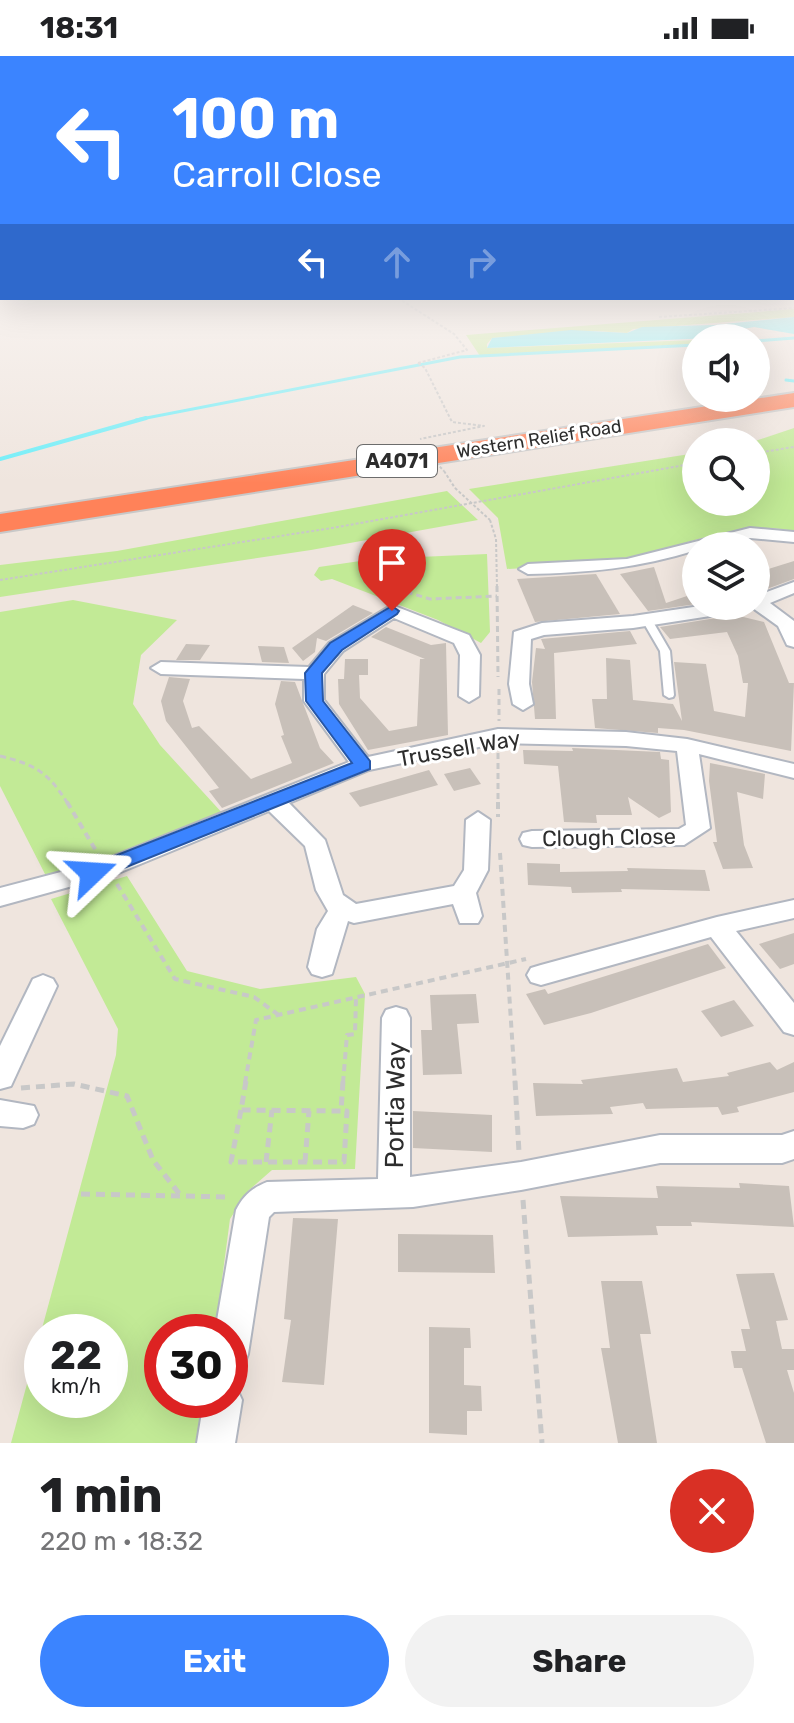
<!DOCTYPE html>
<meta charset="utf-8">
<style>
:root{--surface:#fff;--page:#f2f2f2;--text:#202124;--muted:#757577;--accent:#3b84ff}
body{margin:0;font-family:Rubik,sans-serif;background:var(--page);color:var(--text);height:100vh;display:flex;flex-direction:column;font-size:30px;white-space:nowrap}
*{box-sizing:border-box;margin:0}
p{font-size:26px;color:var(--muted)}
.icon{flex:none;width:44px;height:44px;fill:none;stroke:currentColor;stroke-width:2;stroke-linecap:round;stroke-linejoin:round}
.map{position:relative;height:1387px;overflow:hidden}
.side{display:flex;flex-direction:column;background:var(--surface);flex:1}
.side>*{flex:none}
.banner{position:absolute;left:0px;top:0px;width:794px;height:244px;box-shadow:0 8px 32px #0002;background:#3b84ff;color:#fff;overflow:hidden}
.fabs{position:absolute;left:682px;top:268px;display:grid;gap:16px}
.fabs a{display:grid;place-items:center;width:88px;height:88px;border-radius:50%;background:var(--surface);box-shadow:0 8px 32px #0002;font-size:40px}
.speed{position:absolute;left:24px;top:1258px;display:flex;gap:16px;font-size:40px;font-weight:700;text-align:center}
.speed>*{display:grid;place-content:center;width:104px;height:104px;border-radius:50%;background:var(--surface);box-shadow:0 8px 32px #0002;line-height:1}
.speed small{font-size:20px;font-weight:400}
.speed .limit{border:12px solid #d22;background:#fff;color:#111}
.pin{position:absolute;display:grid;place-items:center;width:68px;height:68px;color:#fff;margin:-82px -34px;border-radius:50% 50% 50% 0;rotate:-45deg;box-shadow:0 0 8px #0007}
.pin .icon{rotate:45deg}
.me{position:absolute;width:88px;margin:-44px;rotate:70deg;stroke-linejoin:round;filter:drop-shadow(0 0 6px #0008)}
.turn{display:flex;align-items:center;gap:28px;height:168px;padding:0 40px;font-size:36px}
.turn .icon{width:104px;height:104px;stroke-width:2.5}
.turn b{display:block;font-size:56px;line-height:68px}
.lanes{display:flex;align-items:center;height:76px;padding:0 40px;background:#0003;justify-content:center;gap:40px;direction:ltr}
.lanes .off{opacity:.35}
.round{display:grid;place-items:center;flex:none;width:84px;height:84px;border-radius:42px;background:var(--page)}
.summary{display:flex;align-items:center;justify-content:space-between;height:136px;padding:0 40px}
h1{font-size:48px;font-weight:700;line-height:60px}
.button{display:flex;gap:16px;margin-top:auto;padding:16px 40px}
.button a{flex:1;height:92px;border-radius:48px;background:var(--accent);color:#fff;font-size:32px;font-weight:700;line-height:92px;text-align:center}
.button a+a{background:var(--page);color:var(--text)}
.status{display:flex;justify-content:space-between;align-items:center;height:56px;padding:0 40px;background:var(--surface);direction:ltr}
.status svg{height:22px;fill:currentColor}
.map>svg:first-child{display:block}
</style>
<div class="status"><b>18:31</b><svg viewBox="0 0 49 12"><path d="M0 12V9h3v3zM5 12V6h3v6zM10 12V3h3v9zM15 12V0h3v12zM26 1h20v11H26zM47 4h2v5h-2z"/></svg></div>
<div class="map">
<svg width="794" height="1387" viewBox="0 0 794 1387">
<rect width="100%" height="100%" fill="#efe5de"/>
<!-- green -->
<g fill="#c2ea96" fill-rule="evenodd">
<path d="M794 253V261L633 273 627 277 596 275 492 282 487 288V292L696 284V289L480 300 466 279Z"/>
<path d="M794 372V475C732 462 678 494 619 505 582 511 544 511 507 513L498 462 469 433 696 397V446H756V386H752Z"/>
<path d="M447 435 478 464 311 494 0 541V509L117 495Z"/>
<path d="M487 498 490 576 481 587 438 564 332 523 321 525 314 519 319 511 374 503Z"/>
<path d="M73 544 177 564 141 599 133 648 160 689 224 759 117 799 46 820 0 730V556Z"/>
<path d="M127 820 187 915 260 933 356 921 365 938 355 1113 272 1114 248 1135 230 1163 215 1276H162V1344H206L201 1387H11L116 999 118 973 51 843ZM42 1276H110V1344H42Z"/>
</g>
<!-- water -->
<path fill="#69eef9" d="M794 261V278L754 271 732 275 734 281 487 292 492 282 571 274 627 277 642 271 714 269Z"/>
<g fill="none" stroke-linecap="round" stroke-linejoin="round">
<!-- stream-far1 -->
<g stroke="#69eef9" stroke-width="3">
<path d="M756 285 794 282"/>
<path d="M786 324 794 325"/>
<path d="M136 364 460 301 696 289"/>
</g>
<!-- stream -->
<path stroke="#69eef9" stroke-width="4" d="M0 403 146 362"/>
</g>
<!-- building -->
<g fill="#c8c0b9">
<path d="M794 505V523L764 534 756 529V517Z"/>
<path d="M654 511 666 547 696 537V548L648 555 620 518Z"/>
<path d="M596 518 620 558 535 566 517 523Z"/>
<path d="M353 549 373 557 326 585 317 582 315 596 303 605 292 592Z"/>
<path d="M735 559 764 566 789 627H794L791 695 684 674 658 672V677L595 672 592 643H607L606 602 630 604 633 644 673 648 682 665 674 606 706 608 714 655 745 661 748 627H743L738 600 727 576 670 583 660 571Z"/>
<path d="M386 571 431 589 446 587 448 679 368 694 339 648 338 623H344L345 603H368V619H359L360 642 389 675 417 670 420 603H425L371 581Z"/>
<path d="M630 575 637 588 554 597 556 663H535L532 626 536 592 545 593 541 583Z"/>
<path d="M186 588 210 589 200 604H176Z"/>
<path d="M258 590 284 591 289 607 262 606Z"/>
<path d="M169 621 190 623 183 645 192 672 199 670 251 723 292 707 281 680 284 679 275 648 281 625 295 626 320 692 334 707 222 752 209 735 219 732 166 665 161 645Z"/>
<path d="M572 692 660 696 661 703 669 704 671 756 659 762 628 741 632 759H596L597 767 564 766 558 710 524 708 523 694 573 695Z"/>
<path d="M710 707 765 718 763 743 737 736 744 789 753 812 723 813 713 786H717L709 725Z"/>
<path d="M470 712 481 728 454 735 444 718Z"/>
<path d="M429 714 438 729 360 751 349 737Z"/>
<path d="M527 807 560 808V816L628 815 627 812 705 814 710 835 621 833 622 836 572 837 571 831 528 829Z"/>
<path d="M794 877V908L780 913 759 888Z"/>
<path d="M708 888 726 912 591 957 544 969 526 938 545 933 548 938Z"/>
<path d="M476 938 479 967 457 968 462 1018 423 1019 421 974H432L430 939Z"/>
<path d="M734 944 754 970 721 981 701 955Z"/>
<path d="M770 1006 777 1014 794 1006V1036L737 1051 739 1056 722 1059 718 1051 646 1053 643 1047 610 1051 613 1058 536 1060 533 1027 583 1028 581 1024 677 1012 683 1026 729 1020 727 1017Z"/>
<path d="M413 1055 492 1059V1096L413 1092Z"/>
<path d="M739 1127 789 1130 794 1171 691 1166 692 1170H656L658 1179 568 1181 560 1140 658 1142 656 1130 740 1132Z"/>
<path d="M293 1162 338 1163 324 1329 282 1326 291 1264 284 1263Z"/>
<path d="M398 1178 493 1179 495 1217 398 1216Z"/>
<path d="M774 1217 788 1264 776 1265 782 1293H794V1314H787L794 1337V1387H766L742 1312H734L731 1295H746L741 1273H750L736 1218Z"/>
<path d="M601 1225H642L651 1278H640L657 1387H618L601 1292H610Z"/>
<path d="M429 1271 470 1272 471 1292H464V1329L481 1330 482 1355H467V1379L429 1377Z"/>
</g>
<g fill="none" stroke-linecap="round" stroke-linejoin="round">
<!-- lane casing -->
<g stroke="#b2b7c1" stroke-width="4">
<path id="lane" d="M647 561 652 564 670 595 674 639 673 641 669 642 664 639 660 595 642 564Z"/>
</g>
<!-- street casing -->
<g stroke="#b2b7c1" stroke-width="4">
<g id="street">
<path d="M750 472 794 476V486L750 482 696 490V494C639 512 587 517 528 518L519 513 528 508 627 503Z"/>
<path d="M794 526V537L770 547 794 565V591L787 589 778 570 750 550H756V540Z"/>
<path d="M392 549 469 579 480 599 479 640 469 646 459 640 460 599 454 587 394 562 343 595 324 618V644L368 701 498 673 626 676 687 683 794 708V722L699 698 710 772 684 789 532 791 523 789 520 783 523 777 532 775 679 773 686 769 677 695 626 690 498 687 369 714 289 747 325 784 343 839 356 848 454 830 464 814 466 764 478 756 490 764 488 814 476 837 482 860 478 867H460L453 848 354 867 348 865 332 918 322 921 312 918 308 911 317 873 328 855 316 834 305 790 269 755 116 818 0 850V832L99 806 349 706 304 645V623L161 618 151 612 161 606 309 611 329 587Z"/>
<path d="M700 550H745L736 556 633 572 544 579 531 583 529 628 533 648 523 654 513 648 509 628 514 576 542 567 633 560Z"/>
<path d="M794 844V862L736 875 794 947V979L784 976 711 881 541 929 531 926 527 919 531 912 541 909 717 861Z"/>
<path d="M43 919 53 923 57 930 11 1030 0 1033V990L33 923Z"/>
<path d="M396 951 406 954 410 962V1121L521 1106 660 1079H782L794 1075V1103L782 1107H660L521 1134 413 1151 274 1156 269 1161 248 1298 243 1311 230 1316V1276H215L236 1154C243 1140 252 1132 267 1126L378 1123 382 962 386 954Z"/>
<path d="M0 1044 34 1050 38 1059 34 1068 23 1072 0 1070Z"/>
<path d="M230 1328 236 1331 242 1344 235 1387H197L204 1344H230Z"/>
</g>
</g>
<!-- highway casing -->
<g stroke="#c8c8c8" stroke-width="4">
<path id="highway" d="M794 337V351L0 476V458Z"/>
</g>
<!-- path-far3 -->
<g stroke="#c8c8c8" stroke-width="2" stroke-dasharray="3 2" stroke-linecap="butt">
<path d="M398 242 454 278 467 294 418 307"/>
<path d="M659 261 794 252"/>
<path d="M418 307 425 312 452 366 484 370 420 383"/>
<path d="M756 397 794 391"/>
<path d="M444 415 455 432"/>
<path d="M490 464 496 483 497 532"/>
<path d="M0 524 338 471 696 407"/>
</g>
<!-- path-far2 -->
<g stroke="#c8c8c8" stroke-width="3" stroke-dasharray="6 4" stroke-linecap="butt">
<path d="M497 530 498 621"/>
<path d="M388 539 400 534 430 543 497 540"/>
<path d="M499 633V665"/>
<path d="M498 697V748"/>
<path d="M0 700C36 709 48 716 68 748"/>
</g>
<!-- path-far1 -->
<g stroke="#c8c8c8" stroke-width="4" stroke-dasharray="7 5" stroke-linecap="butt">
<path d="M67 746 98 798"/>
<path d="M498 746V761"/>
<path d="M500 797 515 1027"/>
<path d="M117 828 175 923 254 941 280 960"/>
<path d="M245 1027 256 964 526 903"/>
<path d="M343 1027 347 979 355 978 356 942"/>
</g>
<!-- path -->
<g stroke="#c8c8c8" stroke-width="5" stroke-dasharray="9 6" stroke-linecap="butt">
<path d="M246 1025 241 1054 341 1055 343 1025"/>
<path d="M515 1025 519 1096"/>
<path d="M21 1032 74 1028 127 1040 153 1104 181 1140"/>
<path d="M241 1054 231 1106H344L347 1055H341"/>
<path d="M266 1106 272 1054"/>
<path d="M305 1106 309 1055"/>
<path d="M81 1138 231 1141"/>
<path d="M523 1144 542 1387"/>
</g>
<!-- lane -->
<use href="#lane" fill="#fff" fill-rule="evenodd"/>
<!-- street -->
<use href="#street" fill="#fff" fill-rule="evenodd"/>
<!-- highway -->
<use href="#highway" fill="#ff8259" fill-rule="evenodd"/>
<!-- path-bridge -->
<g stroke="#c8c8c8" stroke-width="2" stroke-dasharray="3 2" stroke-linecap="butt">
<path d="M419 389 444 415"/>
<path d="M455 432 490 464"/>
</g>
</g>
<!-- sky -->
<linearGradient id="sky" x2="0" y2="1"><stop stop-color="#75cbef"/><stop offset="0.55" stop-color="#f8f3f0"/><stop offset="1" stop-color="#f8f3f0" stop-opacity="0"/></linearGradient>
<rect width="794" height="427" fill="url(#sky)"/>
<!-- route -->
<path fill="#3b84ff" stroke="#2656a6" stroke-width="2" d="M392 550 399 555 397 558 342 594 322 617 323 645 370 705V713L99 822H84L81 817 84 812 352 707 306 645 305 617 330 587Z"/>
<g text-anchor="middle" stroke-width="6" stroke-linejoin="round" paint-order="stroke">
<!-- far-street labels -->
<g font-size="18" fill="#2d2d2d" stroke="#fff">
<text transform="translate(539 383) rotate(-9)" y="6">Western Relief Road</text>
</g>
<!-- shield labels -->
<rect fill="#fff" stroke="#6c6c6c" stroke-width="2" x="357" y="389" width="80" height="32" rx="6"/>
<g font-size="20" font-weight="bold" fill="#2d2d2d">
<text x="397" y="412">A4071</text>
</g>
<!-- street labels -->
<g font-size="22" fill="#2d2d2d" stroke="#fff">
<text transform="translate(459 692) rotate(-10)" y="8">Trussell Way</text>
<text transform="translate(609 781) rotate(-1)" y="8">Clough Close</text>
</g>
<!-- near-street labels -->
<g font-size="26" fill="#2d2d2d" stroke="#fff">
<text transform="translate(395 1049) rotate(-89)" y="9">Portia Way</text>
</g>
</g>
</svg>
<div class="fabs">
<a><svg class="icon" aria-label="sound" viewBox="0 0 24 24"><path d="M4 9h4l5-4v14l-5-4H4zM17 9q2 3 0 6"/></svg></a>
<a><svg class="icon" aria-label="search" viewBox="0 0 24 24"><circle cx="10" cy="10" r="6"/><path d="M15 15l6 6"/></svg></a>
<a><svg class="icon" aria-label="layers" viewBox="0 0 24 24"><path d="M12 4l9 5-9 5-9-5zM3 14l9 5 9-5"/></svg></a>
</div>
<div class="speed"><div>22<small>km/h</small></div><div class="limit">30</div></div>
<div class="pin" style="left:392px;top:555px;background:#d93025"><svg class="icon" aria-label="arrive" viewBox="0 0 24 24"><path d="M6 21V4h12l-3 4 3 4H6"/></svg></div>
<svg class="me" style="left:92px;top:817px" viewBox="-20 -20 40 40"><path d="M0-17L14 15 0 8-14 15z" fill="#3b84ff" stroke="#fff" stroke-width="4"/></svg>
<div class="banner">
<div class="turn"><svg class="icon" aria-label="left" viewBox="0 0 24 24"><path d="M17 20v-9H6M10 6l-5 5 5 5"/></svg><div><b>100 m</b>Carroll Close</div></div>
<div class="lanes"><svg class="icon" aria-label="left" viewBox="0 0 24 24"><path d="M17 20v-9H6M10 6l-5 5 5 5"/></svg><svg class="icon off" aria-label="ahead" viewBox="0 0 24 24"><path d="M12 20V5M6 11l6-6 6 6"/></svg><svg class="icon off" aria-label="right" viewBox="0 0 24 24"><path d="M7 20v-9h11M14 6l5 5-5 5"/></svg></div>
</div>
</div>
<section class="side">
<div class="summary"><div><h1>1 min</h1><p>220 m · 18:32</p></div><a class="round" style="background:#d93025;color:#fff"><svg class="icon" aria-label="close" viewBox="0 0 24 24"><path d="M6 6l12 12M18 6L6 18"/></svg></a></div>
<div class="button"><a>Exit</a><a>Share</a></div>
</section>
